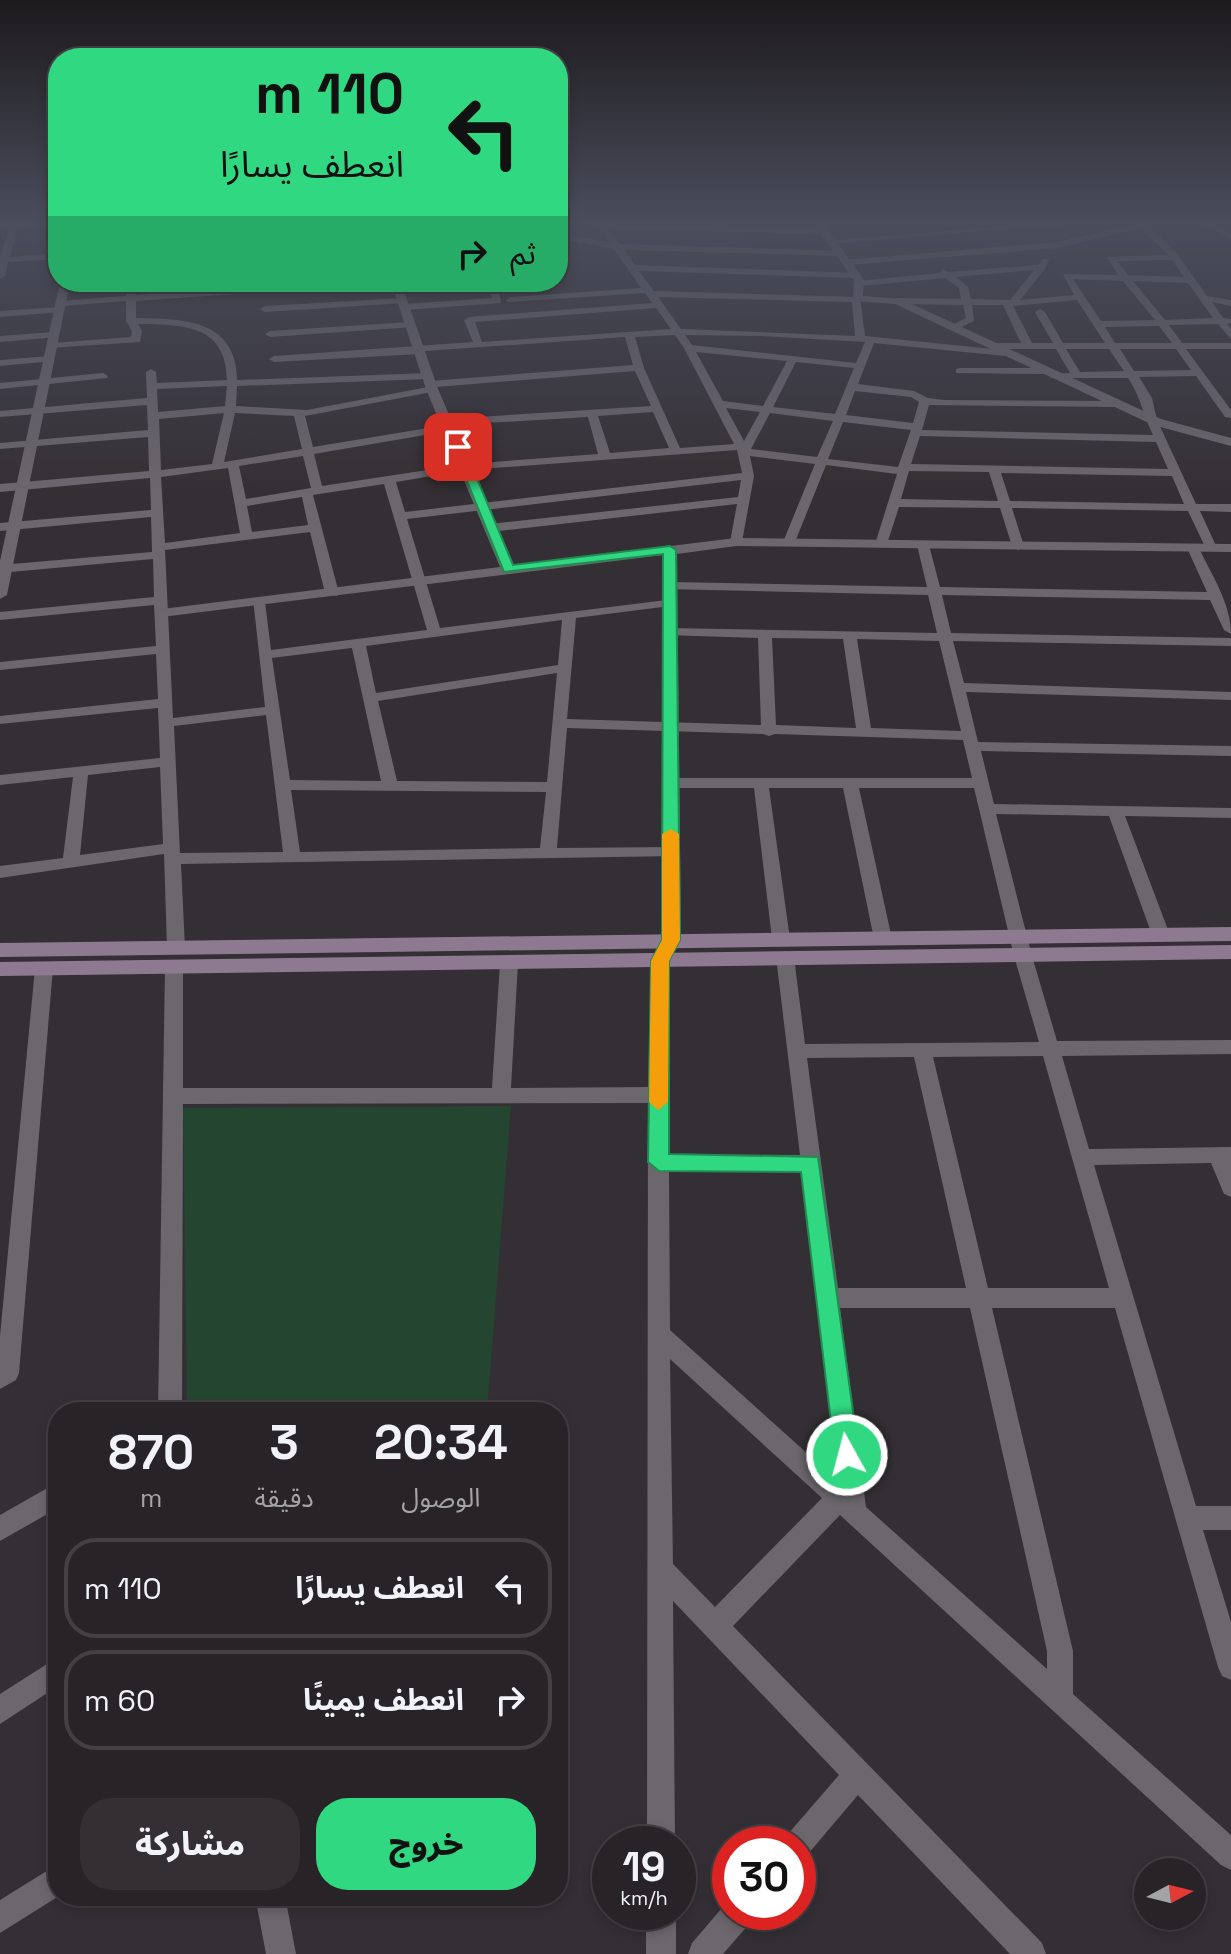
<!DOCTYPE html>
<html lang="ar">
<meta charset="utf-8">
<style>
:root{--surface:#272327;--page:#332f33;--text:#f1f3f6;--muted:#a4a4a7;--line:#434044;--accent:#31d882}
body{margin:0;font-family:"Space Grotesk","Noto Sans Arabic",sans-serif;background:var(--page);color:var(--text);direction:rtl;height:100vh;display:flex;flex-direction:column;font-size:30px;white-space:nowrap}
*{box-sizing:border-box;margin:0}
p{font-size:26px;color:var(--muted)}
.icon{flex:none;width:44px;height:44px;fill:none;stroke:currentColor;stroke-width:2;stroke-linecap:round;stroke-linejoin:round}
.map{position:relative;flex:1;overflow:hidden;direction:ltr}
.details{position:absolute;left:48px;top:1402px;width:520px;height:504px;display:flex;flex-direction:column;background:var(--surface);border-radius:32px;box-shadow:0 4px 12px #0003,0 0 0 2px var(--line);direction:rtl}
.details>*{flex:none}
.top-card{position:absolute;left:48px;top:48px;width:520px;height:244px;border-radius:32px;box-shadow:0 4px 12px #0003,0 0 0 2px var(--line);direction:rtl;background:#31d882;color:#111;overflow:hidden}
.needle{width:52px;rotate:83deg}
.controls{position:absolute;left:1134px;top:1858px;display:grid;gap:16px}
.controls a{display:grid;place-items:center;width:72px;height:72px;border-radius:50%;background:var(--surface);box-shadow:0 4px 12px #0003,0 0 0 2px var(--line);font-size:40px}
.speed{position:absolute;left:592px;top:1826px;display:flex;gap:16px;font-size:40px;font-weight:700;text-align:center}
.speed>*{display:grid;place-content:center;width:104px;height:104px;border-radius:50%;background:var(--surface);box-shadow:0 4px 12px #0003,0 0 0 2px var(--line);line-height:1}
.speed small{font-size:20px;font-weight:400}
.speed .limit{border:12px solid #d22;background:#fff;color:#111}
.pin{position:absolute;display:grid;place-items:center;width:68px;height:68px;color:#fff;margin:-34px;border-radius:16px;box-shadow:0 4px 12px #0006}
.me{position:absolute;width:88px;margin:-44px;rotate:353deg;stroke-linejoin:round;filter:drop-shadow(0 0 6px #0008)}
.turn{display:flex;align-items:center;gap:28px;height:168px;padding:0 32px;font-size:36px}
.turn .icon{width:104px;height:104px;stroke-width:2.5}
.turn b{display:block;font-size:56px;line-height:68px}
.then{display:flex;align-items:center;height:76px;padding:0 32px;background:#0003;gap:16px;font-size:30px}
.eta{display:flex;justify-content:space-evenly;align-items:center;height:136px;text-align:center}
.eta b{font-size:48px;font-weight:800;line-height:56px}
.cta{display:flex;gap:16px;margin-top:auto;padding:16px 32px}
.cta a{flex:1;height:92px;border-radius:32px;background:var(--accent);color:#111;font-size:32px;font-weight:800;line-height:92px;text-align:center}
.cta a+a{background:var(--page);color:var(--text)}
ul{padding:0;list-style:none}
li{display:flex;align-items:center;gap:24px;height:100px;margin:0 16px 12px;padding:0 16px;border:4px solid var(--line);border-radius:32px}
li div{flex:1}
li b{display:block;font-size:30px}
li em{font-style:normal}
.map>svg:first-child{display:block}
</style>
<div class="map">
<svg width="1231" height="1954" viewBox="0 0 1231 1954">
<rect width="100%" height="100%" fill="#342f34"/>
<!-- green -->
<path fill="#244530" d="M511 1106 487 1412H187L183 1108Z"/>
<g fill="none" stroke-linecap="round" stroke-linejoin="round">
<!-- minor -->
<g fill="#6c666d" fill-rule="evenodd">
<path d="M58 221V225L18 227 10 257 58 253V259L8 262 5 276 0 279V257L9 228 0 229V223Z"/>
<path d="M595 221 605 223 827 229 824 234 609 229 620 244 844 251 841 256 624 250 635 265 859 273 856 278 639 271 654 291 860 297 865 336 993 349 989 346 994 343H1021L1003 305H972L974 321 953 331 950 330V326L966 318 963 305 897 304 892 301 897 298 961 299 959 288 945 278 860 286 857 281 939 273 943 269 949 272 1038 265 1043 259H1049L1045 269 1020 300 1074 295 1063 274 1118 275 1107 257 1168 255 1141 228 1057 248 848 265 845 260 1057 242 1148 221H1162L1149 226 1178 255 1207 296 1231 300V306L1212 302 1223 318 1231 319V323L1227 324 1231 329V339L1218 324 1169 325 1182 343H1231V349H1186L1231 410V418L1225 417 1196 376 1139 377 1152 398 1157 420 1196 504H1231V512L1200 511 1217 548 1215 551H1207L1188 511 1012 508 1024 546 1018 550 1012 546 1000 508 899 507 887 544 881 548 875 544 897 474 826 465 795 542 789 546 783 542 815 464 750 456 754 476 742 542 736 546 730 542 737 504 490 532 484 528 490 524 738 497 741 480 407 519 440 628 675 599 677 602 670 606 576 618 567 719 761 725 758 638 665 635V629L670 628 937 633 928 595 665 589 663 586 670 582 927 587 917 545 923 541 929 545 940 587 1207 592 1187 548 1193 544 1199 548C1212 576 1231 603 1231 634L1224 630 1210 600 942 595 951 633 1231 638V646L953 641 964 683 1231 692V700L966 692 978 742 1231 746V756L981 751 994 804 1231 808V818L1125 816 1170 935 1161 941 1152 935 1109 816 996 814 1032 956 1057 1041 1231 1040V1054L1062 1056 1089 1149 1231 1147V1197L1224 1194 1211 1163 1094 1165 1196 1506H1231V1530H1203L1231 1622V1680L1222 1676 1218 1667 1115 1308H992L1073 1651V1694L1231 1835V1870L1221 1865 840 1515 733 1626 1042 1943 1046 1954H1010L858 1795 808 1854 798 1858V1844H784L788 1834 839 1775 673 1601 675 1844H647L648 1103 183 1104 182 1412H158L165 966 168 961H180L183 966V1088H492L500 963 509 957 518 963 511 1088 648 1087 651 961 665 936H677L680 940 669 961 668 1154 800 1155 776 957 779 953 785 951 794 957 805 1044 1039 1042 1014 956 974 788H859L892 939 883 945 874 939 843 788H769L790 939 781 945 772 939 754 788H670L662 783 670 778H972L963 740 775 734 769 736 763 734 567 728 557 848 671 847 679 852 677 856 181 864 185 948 176 954 167 948 164 854 0 878V866L63 858 73 777 0 785V775L160 758 158 708 0 724V716L158 699 156 654 0 670V662L156 646 154 605 0 620V612L154 597 153 559 0 573V565L152 552 151 517 0 531V523L151 510 150 478 0 492V484L149 471 148 437 0 449V443L148 430 147 405 0 417V411L147 398 146 372 151 369 156 372 157 383 227 380C226 323 181 325 138 324L142 331 140 342 48 348 47 346 52 343 131 337 132 331 126 321V301L61 306 58 305V301L126 296V282H136V295L320 282H365L360 285 136 301V318C182 319 236 318 237 380L428 373 433 376 428 379 237 386 236 406 307 410 428 387 425 384 430 381 633 365 625 337 425 351 420 354 274 362 269 359 274 356 473 342 464 320 469 317 652 303 645 293 508 302 506 300 511 297 641 288 614 249 558 238V232L610 243ZM1172 260 1184 277 1128 275 1117 261ZM1034 270 1010 300 971 299 968 287 956 277ZM1073 279 1123 281 1155 320 1101 321ZM1133 281 1188 283 1213 318 1165 320ZM658 297 852 302 855 336 681 329ZM1077 300 1105 343H1063L1045 312 1040 309 1035 312 1053 343H1032L1013 306ZM656 308 671 329 482 342 475 322ZM1159 326 1172 343H1115L1105 327ZM675 335 684 348 734 444 680 448 644 368 635 337ZM685 335 761 336 865 342 856 363 692 345ZM874 343 1005 356 1009 355V351L996 349H1056L1070 373 1051 374V378H1128C1141 397 1143 415 1153 435L922 430 929 405 1119 407 1124 404 1119 401 944 400 928 398 914 391 858 384ZM1066 349H1109L1124 371 1080 372ZM1120 349H1176L1191 370 1134 371ZM696 352 787 361 763 406 723 401ZM796 362 854 368 835 414 773 407ZM635 371 651 406 446 419 440 422 446 425 313 447 305 416 432 392 437 389 436 387ZM227 386 225 406 158 412 157 389ZM855 391 911 397 919 402 913 423 846 415ZM726 408 760 412 744 441ZM653 412 669 448 610 453 598 416ZM224 413 212 464 161 470 159 419ZM235 413 294 416 302 449 224 462ZM770 413 833 421 817 457 751 449ZM588 417 598 454 467 464 322 486 314 454 454 430 456 428 451 425ZM843 422 911 430 898 467 828 459ZM920 436 1156 442 1168 469 911 464ZM737 450 742 473 405 512 396 482 467 470ZM303 456 311 488 246 499 239 466ZM228 468 240 533 165 543 161 477ZM909 471 989 472 998 501 901 499ZM1001 473 1172 476 1184 504 1010 501ZM384 484 427 630 271 650 265 602 258 598 253 599 265 707 173 718 165 550 310 532 325 593 337 596 339 593 313 495ZM302 497 308 525 252 532 247 506ZM562 620 558 665 376 693 366 646ZM772 638 843 639 856 728 776 725ZM857 639 939 641 961 731 871 728ZM352 648 381 781 290 780 272 658ZM557 673 547 782 397 781 378 701ZM266 715 283 852 180 853 174 726ZM160 767 163 844 80 855 88 775ZM291 790 546 792 540 848 300 852ZM1043 1056 1109 1288H988L933 1057ZM914 1057 966 1288H838L807 1058ZM669 1170 802 1171 839 1482 670 1330ZM840 1308H970L1047 1651V1669L866 1507ZM670 1359 822 1498 715 1607 673 1564Z"/>
<path d="M1062 221H1097L832 244 828 241Z"/>
<path d="M1197 221H1207L1231 233V239Z"/>
<path d="M487 282H497L501 303 404 310 399 307 404 304 492 298Z"/>
<path d="M402 298 407 301 405 303 265 312 260 309 265 306Z"/>
<path d="M59 307 62 308V312L0 317V311Z"/>
<path d="M410 322 413 323V327L270 337 265 334 270 331Z"/>
<path d="M54 332 58 333V337L0 342V336Z"/>
<path d="M49 356 54 359 53 361 0 366V360Z"/>
<path d="M960 368H1042L1047 371 1042 374 956 373V369Z"/>
<path d="M103 373 108 376 107 378 0 389V383Z"/>
<path d="M44 962 53 968 19 1373 16 1380 0 1389V1336L35 968Z"/>
<path d="M58 1482V1508L0 1541V1515Z"/>
<path d="M58 1657V1686L0 1724V1694Z"/>
<path d="M58 1864 59 1896 0 1933V1900Z"/>
<path d="M255 1896H285L296 1954H266Z"/>
<path d="M728 1901 730 1912H754L750 1923 723 1954H688L692 1943Z"/>
<rect x="646" y="1912" width="30" height="42"/>
</g>
<!-- tertiary -->
<g fill="#6c666d" fill-rule="evenodd">
<path d="M812 221H822L864 280 863 296 901 299 1161 419 1231 438V446L1153 425 895 304 853 301 854 280Z"/>
<path d="M60 282H70L7 595 0 599V561Z"/>
<path d="M391 282H401L438 389 514 565 736 538 1231 544V552L736 546 677 554 681 940 678 945H664L661 940 663 555 162 617 155 613 162 609 500 567 426 389Z"/>
</g>
<!-- secondary -->
<g fill="#8e7a90" fill-rule="evenodd">
<path d="M1231 927V941L0 957V943Z"/>
<path d="M1231 945V959L0 976V962Z"/>
</g>
</g>
<!-- sky -->
<linearGradient id="sky" x2="0" y2="1"><stop stop-color="#1d1a1d"/><stop offset="0.45" stop-color="#4a4d5c"/><stop offset="1" stop-color="#4a4d5c" stop-opacity="0"/></linearGradient>
<rect width="1231" height="494" fill="url(#sky)"/>
<!-- route -->
<path fill="#31d882" stroke="#208c54" stroke-width="2" d="M458 444 464 447 513 565 670 546 676 550 680 940 669 961V1154L818 1157 859 1455 856 1463 847 1467 838 1463 835 1455 801 1172 659 1171 648 1162 651 961 662 940 663 554 504 572 453 447Z"/>
<!-- slow -->
<path fill="#f59e0b" d="M671 829 679 834 680 940 669 961 668 1102 658 1110 649 1102 651 961 662 940V834Z"/>
</svg>
<div class="controls">
<a><svg class="needle" viewBox="-14 -14 28 28"><path d="M0-13l5 13h-10z" fill="#e53935"/><path d="M0 13l5-13h-10z" fill="#a4a4a7"/></svg></a>
</div>
<div class="speed"><div>19<small>km/h</small></div><div class="limit">30</div></div>
<div class="pin" style="left:458px;top:447px;background:#d93025"><svg class="icon" aria-label="arrive" viewBox="0 0 24 24"><path d="M6 21V4h12l-3 4 3 4H6"/></svg></div>
<svg class="me" style="left:847px;top:1455px" viewBox="-20 -20 40 40"><circle r="17" fill="#31d882" stroke="#fff" stroke-width="3"/><path d="M0-11L8 9 0 5-8 9z" fill="#fff"/></svg>
<div class="top-card">
<div class="turn"><svg class="icon" aria-label="left" viewBox="0 0 24 24"><path d="M17 20v-9H6M10 6l-5 5 5 5"/></svg><div><b>110 m</b>انعطف يسارًا</div></div>
<div class="then">ثم<svg class="icon" aria-label="right" viewBox="0 0 24 24"><path d="M7 20v-9h11M14 6l5 5-5 5"/></svg></div>
</div>
<section class="details">
<div class="eta">
<div><b>20:34</b><p>الوصول</p></div>
<div><b>3</b><p>دقيقة</p></div>
<div><b>870</b><p>m</p></div>
</div>
<ul>
<li><svg class="icon" aria-label="left" viewBox="0 0 24 24"><path d="M17 20v-9H6M10 6l-5 5 5 5"/></svg><div><b>انعطف يسارًا</b></div><em>110 m</em></li>
<li><svg class="icon" aria-label="right" viewBox="0 0 24 24"><path d="M7 20v-9h11M14 6l5 5-5 5"/></svg><div><b>انعطف يمينًا</b></div><em>60 m</em></li>
</ul>
<div class="cta"><a>خروج</a><a>مشاركة</a></div>
</section>
</div>
